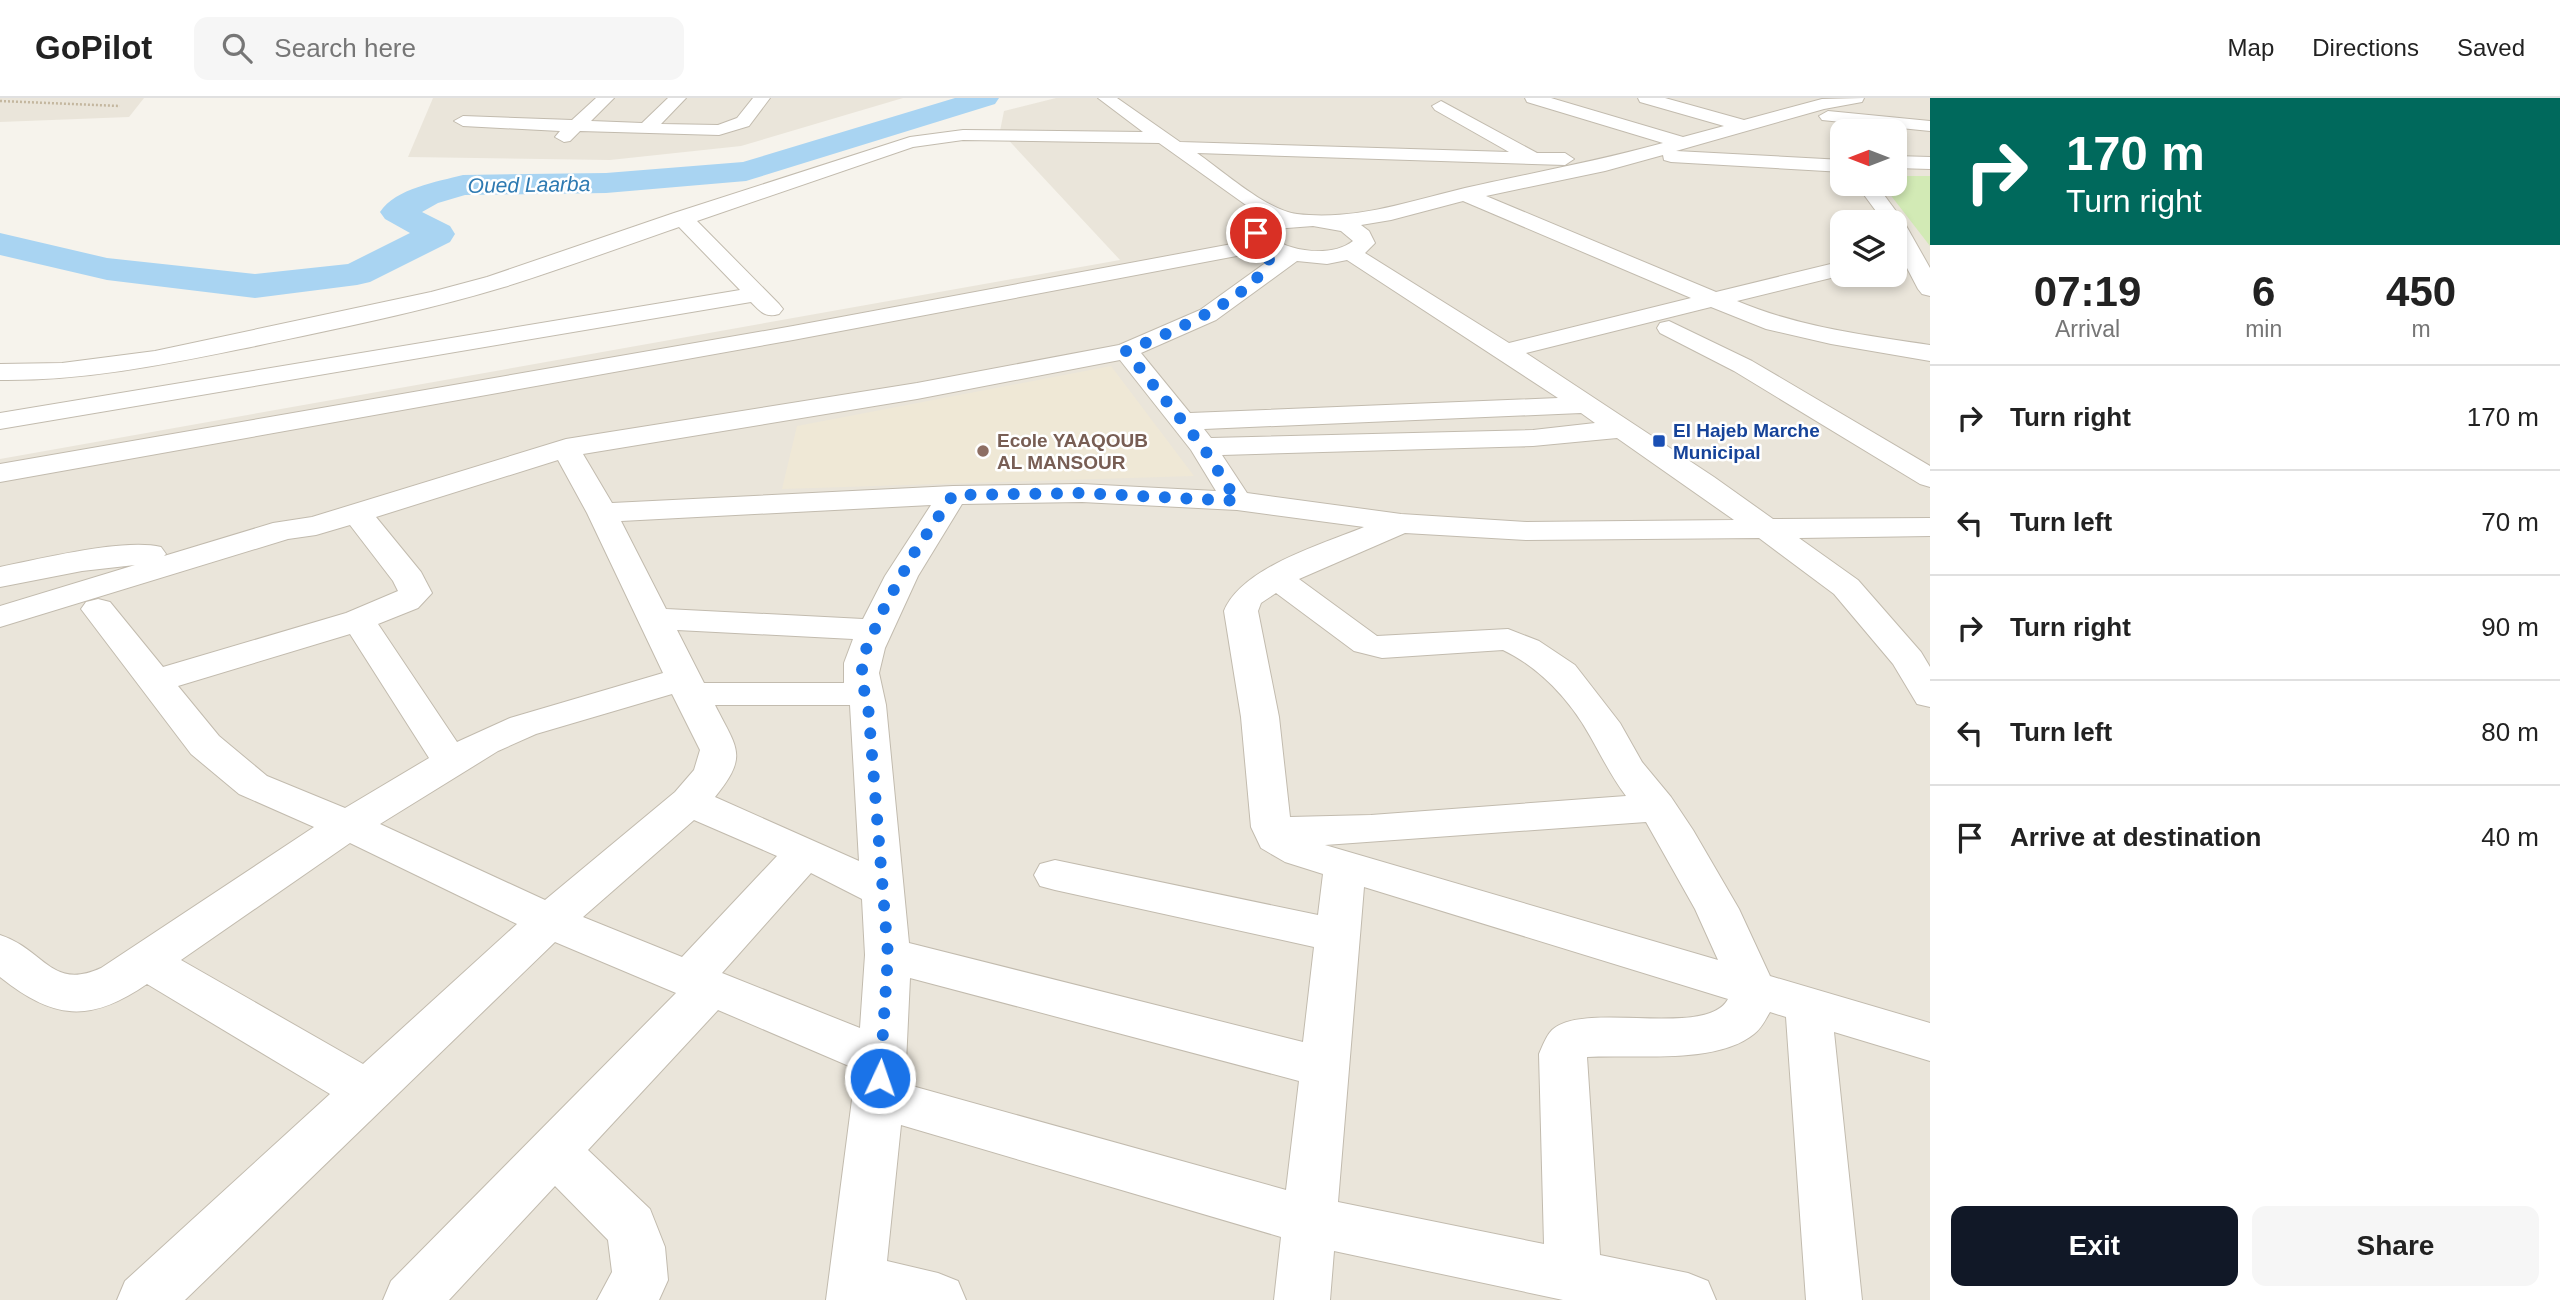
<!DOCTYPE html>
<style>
:root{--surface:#fff;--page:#f6f6f6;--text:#222;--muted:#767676;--line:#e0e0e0;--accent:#111827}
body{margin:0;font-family:Helvetica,sans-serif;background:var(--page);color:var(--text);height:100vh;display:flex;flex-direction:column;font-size:26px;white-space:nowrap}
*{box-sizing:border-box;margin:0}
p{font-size:23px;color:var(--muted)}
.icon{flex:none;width:38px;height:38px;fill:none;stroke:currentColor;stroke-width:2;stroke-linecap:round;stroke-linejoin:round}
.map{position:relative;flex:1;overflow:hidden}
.details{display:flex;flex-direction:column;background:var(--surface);width:630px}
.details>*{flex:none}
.top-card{background:#00695c;color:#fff;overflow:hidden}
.needle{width:46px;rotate:270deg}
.tools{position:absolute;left:1830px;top:21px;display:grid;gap:14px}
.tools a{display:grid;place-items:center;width:77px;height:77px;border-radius:14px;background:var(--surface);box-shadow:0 4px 10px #0003;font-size:35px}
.pin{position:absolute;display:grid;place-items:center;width:60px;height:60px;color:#fff;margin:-30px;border:4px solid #fff;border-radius:50%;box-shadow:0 2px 7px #0007}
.me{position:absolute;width:77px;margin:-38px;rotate:3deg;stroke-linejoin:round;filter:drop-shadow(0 0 5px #0008)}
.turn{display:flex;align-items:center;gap:24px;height:147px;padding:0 21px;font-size:32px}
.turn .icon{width:91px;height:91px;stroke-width:2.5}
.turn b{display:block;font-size:49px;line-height:60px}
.eta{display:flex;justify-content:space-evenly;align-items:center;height:119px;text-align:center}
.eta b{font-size:42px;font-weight:600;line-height:49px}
.action{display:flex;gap:14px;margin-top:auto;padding:14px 21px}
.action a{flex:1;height:80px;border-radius:14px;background:var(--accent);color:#fff;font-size:28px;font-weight:600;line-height:80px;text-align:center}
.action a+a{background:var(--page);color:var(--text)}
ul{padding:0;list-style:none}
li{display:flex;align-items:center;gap:21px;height:105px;padding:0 21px;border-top:2px solid var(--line)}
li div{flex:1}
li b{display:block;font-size:26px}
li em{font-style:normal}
header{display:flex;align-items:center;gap:42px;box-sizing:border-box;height:98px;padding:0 35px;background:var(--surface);border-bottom:2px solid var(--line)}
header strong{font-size:33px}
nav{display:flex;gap:38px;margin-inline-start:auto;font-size:24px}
.search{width:490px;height:63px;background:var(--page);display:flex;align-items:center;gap:18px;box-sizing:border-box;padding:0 24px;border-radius:14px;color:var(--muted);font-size:26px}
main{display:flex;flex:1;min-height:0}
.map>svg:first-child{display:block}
</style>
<header>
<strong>GoPilot</strong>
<div class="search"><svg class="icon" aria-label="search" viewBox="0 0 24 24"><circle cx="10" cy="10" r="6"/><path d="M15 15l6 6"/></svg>Search here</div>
<nav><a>Map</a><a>Directions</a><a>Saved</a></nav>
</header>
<main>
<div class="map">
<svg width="1930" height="1202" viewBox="0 0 1930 1202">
<rect width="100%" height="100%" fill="#f6f3ec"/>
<!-- residential -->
<g fill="#eae5da" fill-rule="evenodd">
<path d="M0 0H144L129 19 0 24Z"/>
<path d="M433 0H903L741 48 610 62 408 59Z"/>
<path d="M1056 0H1930V1202H0V361L1120 162 1000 33 1004 13ZM1843 33H1895V86H1843ZM1843 124H1895V177H1843Z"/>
</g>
<!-- education -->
<path fill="#efe8d6" d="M1111 268 1194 378 782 391 797 328Z"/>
<!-- green -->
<path fill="#d2eab5" d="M1895 78H1930V148L1882 86H1895Z"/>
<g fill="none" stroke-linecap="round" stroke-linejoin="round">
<!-- river -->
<path fill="#a9d4f2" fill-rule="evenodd" d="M955 0H999L995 6 746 83 606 95 465 97 438 105 422 114 450 128 455 136 450 144 370 184 357 187 255 200 107 182 0 157V135L107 160 255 176 348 166 410 135 385 121 380 114C396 90 437 84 463 77L606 75 743 64Z"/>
<!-- minor casing -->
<g stroke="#c2bbae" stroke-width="2">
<g id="minor">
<path d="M596 0H614L591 23 642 25 668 0H686L661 26 718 27 737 20 753 0H770L749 28 719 37 580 33 570 43 564 44 555 39 560 33 463 28 454 23 463 18 572 22Z"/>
<path d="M1098 0H1117L1180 44 1509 54 1435 12 1432 8 1441 3 1537 55H1565L1574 61 1565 67 1197 55C1223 73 1266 112 1297 116 1355 123 1410 103 1465 90 1531 75 1598 63 1663 45L1527 4 1525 0H1551L1683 39 1724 28 1640 4 1638 0H1665L1744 22 1822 1 1864 0 1862 4 1824 11 1676 53 1843 62V74L1671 64 1664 62 1663 57 1605 73 1486 98 1716 194 1843 163V177L1737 203C1799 229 1864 237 1930 247V263L1831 246 1766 231 1711 209 1526 255 1714 379 1773 421 1930 420V438L1799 440 1858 482 1921 554 1930 569V609L1917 606 1893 566 1834 496 1759 440 1526 442 1405 435 1299 481 1377 538 1508 531 1539 543 1575 567 1620 625 1642 664 1671 699 1693 732 1739 811 1770 878 1930 925V963L1834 934 1862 1202H1806L1786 919 1770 914C1765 922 1762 930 1754 936 1716 967 1634 956 1587 959L1600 1157 1688 1175 1708 1183 1716 1202H1563L1334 1153 1330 1202H1274L1281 1139 901 1027 887 1163 938 1175 958 1183 966 1202H826L856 971 718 912 588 1052 650 1111 665 1149 668 1182 659 1202H597L612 1174 608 1142 555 1088 449 1202H383L391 1183 676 895 555 844 185 1202H117L125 1183 330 996 147 886C89 926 53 921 0 879V837C44 851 51 893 101 870L314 729 239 696 191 656 81 511 86 504 98 501 110 504 163 569 346 515 398 493 393 483 350 427 316 437 288 441 0 529V508L135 467 82 473 0 489V469C40 461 124 440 161 449L166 456 164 458 273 425 312 419 566 341 917 285 1119 247 1200 212 1275 158 1263 153 793 242 0 384V366L793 228 1248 143 1245 135C1251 127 1259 121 1268 119L1253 112 1159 45 963 42 913 49 697 123 779 206 783 211 779 216C765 220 761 214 751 204L0 331V315L740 192 679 129C621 149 562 171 504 189 421 214 335 231 251 249 167 266 86 283 0 282V266L62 265 155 253 431 194 487 179 674 115 910 39 963 32 1143 34ZM1463 103 1691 200 1509 245 1365 155 1375 145 1369 133 1361 127 1391 122ZM1313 128 1341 133 1353 143C1331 160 1287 154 1267 136L1274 131ZM1347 162 1558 300 1190 315 1141 255 1216 222 1297 163 1327 166ZM1120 262 1191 352 1216 393 1082 386 953 388 612 405 583 356 917 301ZM1581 315 1595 325 1533 332 1211 340 1204 331ZM1617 340 1734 422 1526 424 1401 416 1247 395 1222 357 1533 348ZM558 362 587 415 663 575 510 620 457 644 378 526 418 510 432 495 421 474 376 419ZM1082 404 1237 412 1364 429C1323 446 1242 469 1224 513L1241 619 1251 729 1261 750 1285 764 1323 776 1318 817 1055 762 1040 766 1034 777 1040 788 1055 792 1314 849 1303 944 909 845 886 607 879 575 885 550 918 478 962 406ZM931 407 885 478 863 521 666 511 621 423ZM1276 495 1354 553 1382 560 1503 552C1539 569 1570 602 1590 638 1602 659 1611 678 1626 698L1371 717 1290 719 1279 619 1258 513 1261 505ZM677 532 853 541 844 565V585H704ZM350 536 429 660 345 710 267 678 219 638 178 588ZM672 596 700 652 694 672 675 694 545 802 380 726 498 653 536 636ZM715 607H850L859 763 715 699C749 657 737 651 715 607ZM694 722 777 758 682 859 583 819ZM1646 724 1695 811 1718 862 1325 747ZM350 745 517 826 363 966 181 862ZM811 775 862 801 865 857 860 930 722 875ZM1364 789 1728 901C1707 941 1584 902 1552 932 1546 938 1542 949 1539 956L1544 1146 1338 1104ZM910 880 1299 983 1286 1092 905 986Z"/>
<path d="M1828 13 1930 23V33L1822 22 1819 18Z"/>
<path d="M1895 58 1930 59V71L1895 70Z"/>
<path d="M1856 86H1876L1904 124 1930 170V198L1922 196 1918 191 1895 147V124H1884Z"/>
<path d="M1669 223 1752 263 1930 368V389L1920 386 1734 273 1660 235 1657 230 1660 225Z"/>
</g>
</g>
<!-- path -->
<path stroke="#c4b79f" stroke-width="2.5" stroke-dasharray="2 2" stroke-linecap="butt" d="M0 3 120 8"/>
<!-- minor -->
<use href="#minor" fill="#fff" fill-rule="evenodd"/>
</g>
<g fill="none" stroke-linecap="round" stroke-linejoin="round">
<!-- route -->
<path stroke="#1a73e8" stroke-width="12" stroke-dasharray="0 21.6" d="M880 980 888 857 868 607 861 580 864 556 885 508 914 455 953 397 1082 395 1237 403 1203 349 1126 253C1159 239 1278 192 1270 149L1258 141 1256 135"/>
</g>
<!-- markers -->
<rect fill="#1a4fb4" stroke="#fff" stroke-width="2.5" x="1652" y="336" width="14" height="14" rx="3.5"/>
<circle fill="#8d6e63" stroke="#fff" stroke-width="2.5" cx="983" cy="353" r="7"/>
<g text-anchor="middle" stroke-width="5" stroke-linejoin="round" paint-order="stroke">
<!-- far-transit labels -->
<g font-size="19" font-weight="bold" fill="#164399" stroke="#fff" text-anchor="start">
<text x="1673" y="339">El Hajeb Marche<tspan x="1673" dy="22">Municipal</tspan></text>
</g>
<!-- far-education labels -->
<g font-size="19" font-weight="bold" fill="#785e54" stroke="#fff" text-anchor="start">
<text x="997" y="349">Ecole YAAQOUB<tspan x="997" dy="22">AL MANSOUR</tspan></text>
</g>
<!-- far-water labels -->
<g font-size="21" font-style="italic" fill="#2e7ab2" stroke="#fff">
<text transform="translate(529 87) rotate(-1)" y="7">Oued Laarba</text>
</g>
</g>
</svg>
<div class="tools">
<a><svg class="needle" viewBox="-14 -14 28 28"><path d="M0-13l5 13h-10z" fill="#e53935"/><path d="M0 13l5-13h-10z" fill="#767676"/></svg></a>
<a><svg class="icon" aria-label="layers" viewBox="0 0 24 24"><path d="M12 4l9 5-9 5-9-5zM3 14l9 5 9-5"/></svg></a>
</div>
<div class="pin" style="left:1256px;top:135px;background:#d93025"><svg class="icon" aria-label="arrive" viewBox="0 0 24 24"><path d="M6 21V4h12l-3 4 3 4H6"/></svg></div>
<svg class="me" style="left:880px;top:980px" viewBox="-20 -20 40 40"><circle r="17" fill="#1a73e8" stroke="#fff" stroke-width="3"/><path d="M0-11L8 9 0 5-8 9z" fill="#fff"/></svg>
</div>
<section class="details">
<div class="top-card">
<div class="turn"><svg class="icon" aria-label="right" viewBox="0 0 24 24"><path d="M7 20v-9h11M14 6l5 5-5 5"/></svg><div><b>170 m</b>Turn right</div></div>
</div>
<div class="eta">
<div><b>07:19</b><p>Arrival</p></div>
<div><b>6</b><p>min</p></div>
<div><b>450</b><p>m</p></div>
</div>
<ul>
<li><svg class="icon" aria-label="right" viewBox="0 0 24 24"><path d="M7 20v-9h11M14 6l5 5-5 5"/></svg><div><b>Turn right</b></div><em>170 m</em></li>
<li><svg class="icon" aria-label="left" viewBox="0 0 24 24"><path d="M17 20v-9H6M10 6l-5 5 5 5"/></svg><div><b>Turn left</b></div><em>70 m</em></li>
<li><svg class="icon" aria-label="right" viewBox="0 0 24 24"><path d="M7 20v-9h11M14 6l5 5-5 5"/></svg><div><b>Turn right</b></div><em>90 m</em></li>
<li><svg class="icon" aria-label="left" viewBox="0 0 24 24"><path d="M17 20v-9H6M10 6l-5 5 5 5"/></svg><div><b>Turn left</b></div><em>80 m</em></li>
<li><svg class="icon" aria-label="arrive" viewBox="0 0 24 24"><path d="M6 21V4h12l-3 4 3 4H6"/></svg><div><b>Arrive at destination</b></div><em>40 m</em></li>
</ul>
<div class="action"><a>Exit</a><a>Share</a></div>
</section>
</main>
